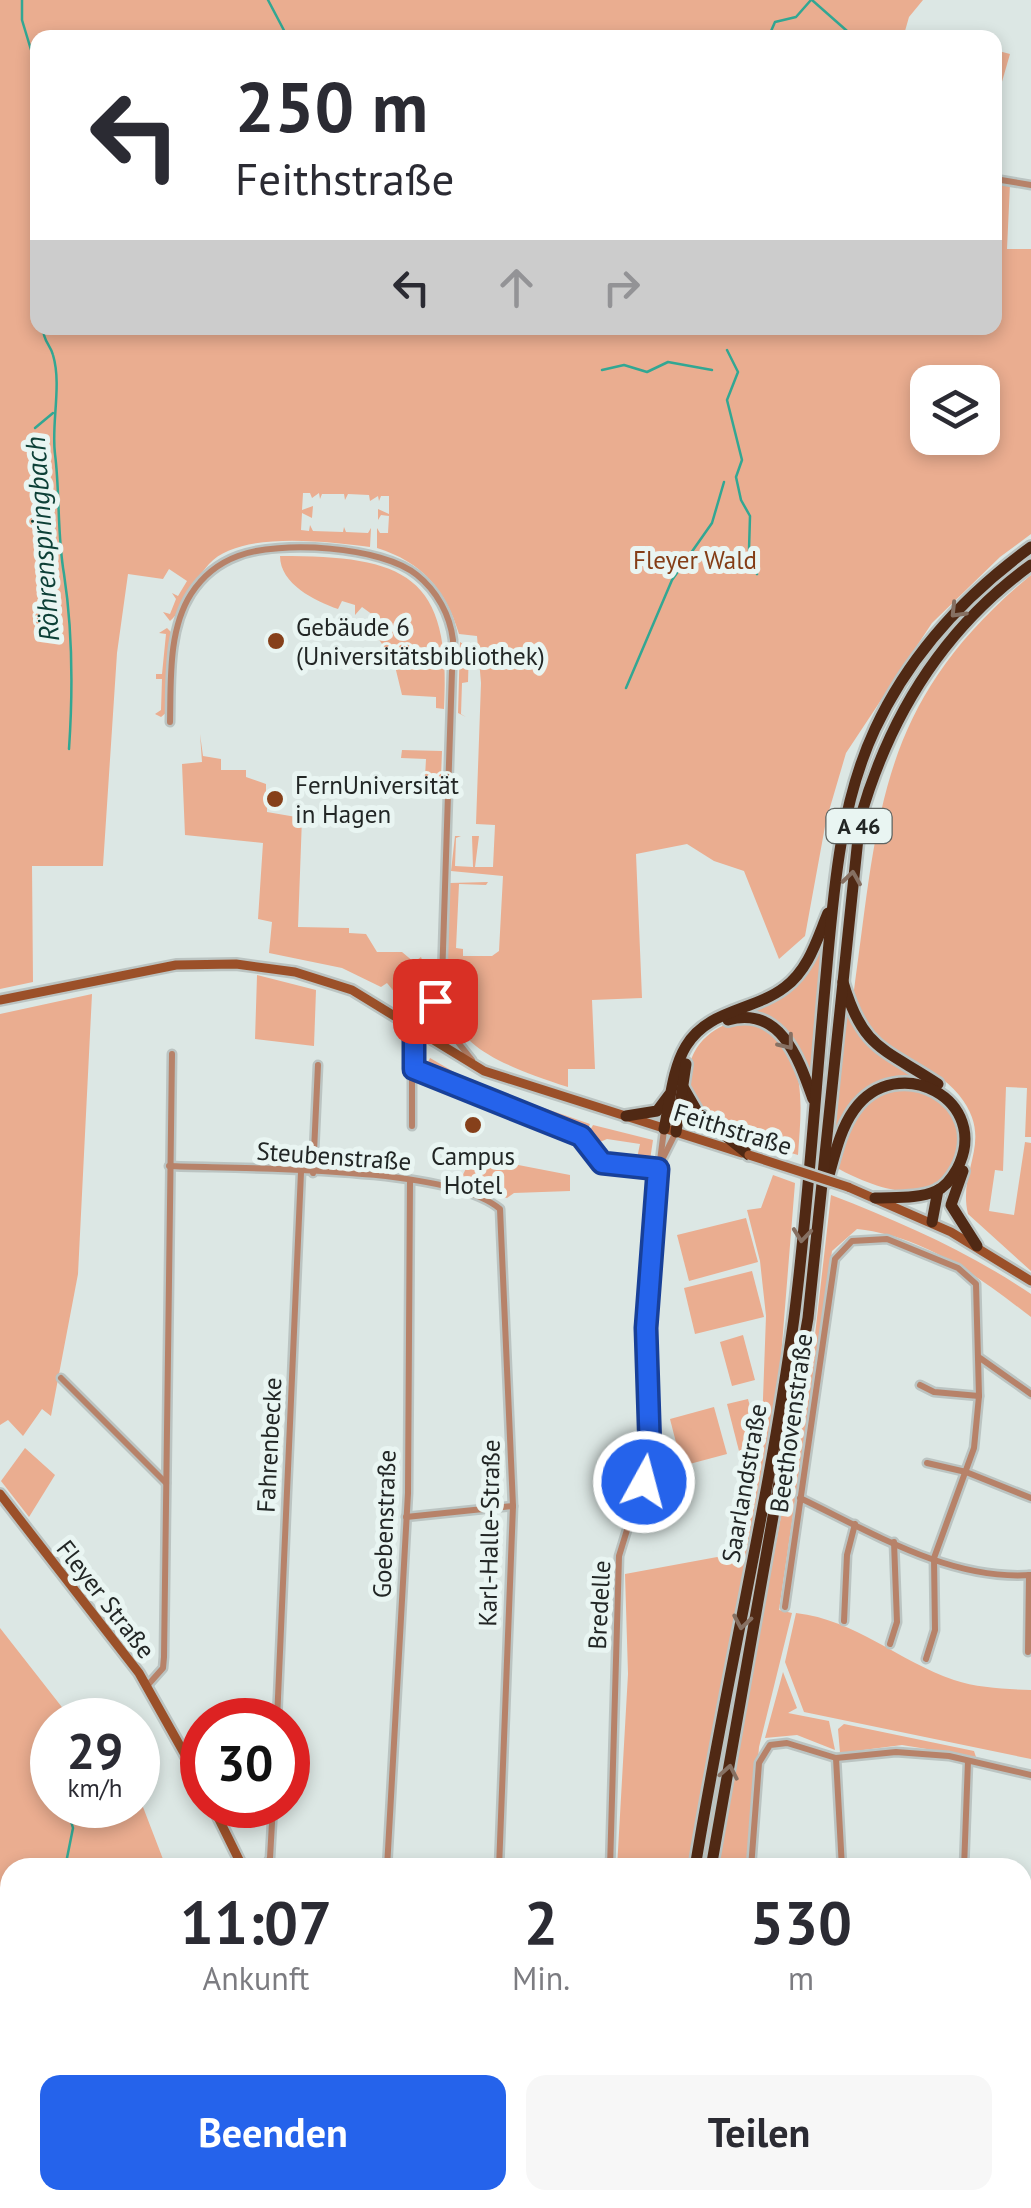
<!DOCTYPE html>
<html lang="de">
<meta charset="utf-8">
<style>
:root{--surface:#fff;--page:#f7f7f7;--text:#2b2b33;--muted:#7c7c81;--accent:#2563eb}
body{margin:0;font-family:"PT Sans",sans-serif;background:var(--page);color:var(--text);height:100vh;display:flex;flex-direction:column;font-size:38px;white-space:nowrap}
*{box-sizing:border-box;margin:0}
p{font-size:32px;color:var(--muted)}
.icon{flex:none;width:55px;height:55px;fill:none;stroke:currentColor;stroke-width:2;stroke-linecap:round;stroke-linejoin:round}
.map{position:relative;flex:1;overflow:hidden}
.drawer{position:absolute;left:0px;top:1858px;width:1032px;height:352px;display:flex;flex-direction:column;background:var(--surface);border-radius:30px 30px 0 0;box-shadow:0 5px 15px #0003}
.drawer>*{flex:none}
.guide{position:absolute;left:30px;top:30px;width:972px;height:305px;border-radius:20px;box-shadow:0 5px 15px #0003;background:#fff;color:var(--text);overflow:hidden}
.controls{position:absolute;left:910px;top:365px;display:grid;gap:20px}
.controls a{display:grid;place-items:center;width:90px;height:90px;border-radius:20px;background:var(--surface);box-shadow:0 5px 15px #0003;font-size:50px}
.speed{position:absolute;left:30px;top:1698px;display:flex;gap:20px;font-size:50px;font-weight:700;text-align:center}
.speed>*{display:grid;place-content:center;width:130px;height:130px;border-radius:50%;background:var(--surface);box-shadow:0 5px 15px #0003;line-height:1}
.speed small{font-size:25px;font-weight:400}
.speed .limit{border:15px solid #d22;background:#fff;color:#111}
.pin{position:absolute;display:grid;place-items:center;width:85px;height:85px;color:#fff;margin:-42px;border-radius:20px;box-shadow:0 5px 15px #0006}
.me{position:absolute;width:110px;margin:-55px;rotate:7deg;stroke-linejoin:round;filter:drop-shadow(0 0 8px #0008)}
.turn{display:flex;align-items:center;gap:35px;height:210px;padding:0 40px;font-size:45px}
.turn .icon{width:130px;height:130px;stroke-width:2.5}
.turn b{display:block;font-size:70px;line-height:85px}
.lanes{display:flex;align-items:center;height:95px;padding:0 40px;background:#0003;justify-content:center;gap:50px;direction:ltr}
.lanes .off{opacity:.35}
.eta{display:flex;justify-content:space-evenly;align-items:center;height:170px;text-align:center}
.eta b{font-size:60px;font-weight:600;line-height:70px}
.action{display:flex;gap:20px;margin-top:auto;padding:20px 40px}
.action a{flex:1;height:115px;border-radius:20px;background:var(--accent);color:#fff;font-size:40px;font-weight:600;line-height:115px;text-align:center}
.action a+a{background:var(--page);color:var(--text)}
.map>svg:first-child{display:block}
</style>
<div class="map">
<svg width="1031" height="2208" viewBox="0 0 1031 2208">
<rect width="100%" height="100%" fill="#dce7e4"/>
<!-- green -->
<g fill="#eaad90" fill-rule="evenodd">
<path d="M0 0H923L909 17 903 38H38V328H995V181L1010 184 1007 249H1031V534L1000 557 932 623 846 753 826 821 805 936 779 959 744 871 714 861 687 844 636 854 642 998 592 1000 595 1069H568V1087C427 1042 444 1017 450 883L488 882 486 885 459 884 456 948 463 949V956H492L499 951 503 876 451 871 455 836H461L456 838 455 866 473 867 472 836H479L475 867H493L495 825 476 824 481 683 477 636 459 634C446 590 422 562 377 548V528L380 533H388L389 516 381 515 378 520V509L389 514V496H381L379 501 378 496 370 501 369 495 348 494 345 500 344 494H322L320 499 319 493 312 498 310 493H303L302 510 313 506 312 518 302 513 301 530 309 531 310 525 313 531 343 532 344 527 346 532 368 533 371 528 370 547C329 542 240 530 209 564 194 580 185 608 170 621L163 612 170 614 176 599 172 593 178 596 187 581 169 569 163 579 128 574 117 653 103 866H32L33 982 0 989ZM928 382H982V438H928Z"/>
<path d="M995 50 1010 54 997 99 995 98Z"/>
<path d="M280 556C405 556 452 574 444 709L436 708V697L402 695 394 662 378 638 385 631 378 622 368 625 373 615 362 607 355 615V605L342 601 338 609C315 601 280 584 280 556Z"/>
<path d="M1031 575V1137H1025L1027 1088 1006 1087 1003 1171 995 1170 989 1211 1014 1215 1025 1142 1031 1143V1271L968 1214C957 1169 996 1141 959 1095 927 1055 858 1051 854 990 879 809 879 701 1031 575Z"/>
<path d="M167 628 172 633 167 712 161 717 155 714 161 710 162 679H156V674H162L166 634 159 633Z"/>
<path d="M460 642 469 648 468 682 462 683 461 714 466 717 458 713Z"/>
<path d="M200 734 203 756 221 759V770H246V777L266 784V795L286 796V800L267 799V812L302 818 298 927 349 928V933L366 934 377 952H402L414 962 421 957 428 976 414 995 400 999 387 983 381 987 342 968 269 953 272 922 258 919 263 843 185 835 182 764 202 762Z"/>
<path d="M402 750 442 751 441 777H425L426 759 401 758Z"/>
<path d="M823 936 811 1081C800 1041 783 1027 746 1012L798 984Z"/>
<path d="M257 975 316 990 314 1046 255 1039Z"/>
<path d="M92 994 78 1274 51 1416 42 1409 23 1436 8 1420 0 1425V1014Z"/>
<path d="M843 1001 864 1042 913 1075C860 1088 847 1097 829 1153Z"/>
<path d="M742 1021C810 1037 802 1099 798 1155 767 1146 728 1139 704 1114 669 1079 696 1025 742 1021Z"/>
<path d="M430 1058 473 1083 475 1091 425 1068Z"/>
<path d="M481 1086 590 1124 586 1133 478 1093Z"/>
<path d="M919 1086 956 1112C957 1125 964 1146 959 1158 938 1213 874 1188 837 1168 848 1117 865 1091 919 1086Z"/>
<path d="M593 1125 653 1140 650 1160 636 1163 640 1144 607 1139 595 1144 588 1134Z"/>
<path d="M472 1156 570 1175V1191L514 1193 507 1198 458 1185Z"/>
<path d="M773 1175 795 1183 779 1382 751 1557 689 1867 617 1868 628 1674 625 1574 728 1555 755 1499 761 1453 766 1316 760 1261 747 1210 761 1208Z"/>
<path d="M831 1195C901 1222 969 1252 1031 1294V1317C977 1276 927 1237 857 1229L832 1251 779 1610 792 1613 759 1747 749 1867 715 1868 815 1335Z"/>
<path d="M746 1218 758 1262 689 1281 677 1235Z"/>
<path d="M752 1271 764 1317 695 1334 684 1288Z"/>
<path d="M743 1335 755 1380 732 1386 720 1342Z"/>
<path d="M748 1399 760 1445 739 1451 727 1404Z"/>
<path d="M714 1407 727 1454 682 1466 670 1419Z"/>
<path d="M25 1448 55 1475 29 1517 1 1481Z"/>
<path d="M796 1613C856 1620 898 1661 954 1680 978 1688 1005 1689 1031 1690V1759L804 1712 785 1662Z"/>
<path d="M0 1628 72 1720H52V1805H138V1794L166 1867 10 1868V2031L0 2046Z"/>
<path d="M739 1667 704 1867 699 1868Z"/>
<path d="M783 1672 797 1708 788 1713 829 1721 835 1750 797 1735 765 1738Z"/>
<path d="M844 1724 974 1751 976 1757 902 1745 840 1753 838 1729Z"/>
<path d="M80 2200H293L296 2208H83Z"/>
<rect x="699" y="2200" width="61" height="8"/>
<path d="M928 2200H991L990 2208H927Z"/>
</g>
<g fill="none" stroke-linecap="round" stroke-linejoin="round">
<!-- stream -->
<g stroke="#32a793" stroke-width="2.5">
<path d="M22 0V20L38 73"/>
<path d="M268 0 288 38"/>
<path d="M812 0 855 38"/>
<path d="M768 38 775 22 796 17 811 0"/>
<path d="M38 249 33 255 38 261"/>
<path d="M43 328C43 341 50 344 53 355 62 385 51 424 55 454 60 493 57 534 64 574 73 633 73 690 69 749"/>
<path d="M727 350 738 372 727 400 742 460 736 477 741 500 750 516 749 550 757 574"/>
<path d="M602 370 624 365 647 372 668 362 712 370"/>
<path d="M35 428 53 413"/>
<path d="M626 688 672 580 712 523 724 482"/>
<path d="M65 1868 73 1828 70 1818"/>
<path d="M8 2007 10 2003"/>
</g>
<!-- street casing -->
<g stroke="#bbc4c2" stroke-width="11">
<g id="street">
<path d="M995 179 1031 185"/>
<path d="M170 722C171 681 168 630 191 594 202 577 219 563 238 556 279 540 382 546 417 575 437 591 450 615 453 640L441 1011 449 1031 472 1060"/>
<path d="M414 1069 581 1136 603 1163 658 1169"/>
<path d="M412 1126V1044L439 991"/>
<path d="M169 1166C241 1169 448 1165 500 1209L513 1506 499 1868"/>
<path d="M658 1168 676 1132"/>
<path d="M313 1173 318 1065"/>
<path d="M980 1358 1031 1394"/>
<path d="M61 1378 166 1483"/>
<path d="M920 1385 934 1392 979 1396"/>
<path d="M927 1463 966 1472 1031 1498"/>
<path d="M800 1498C871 1532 950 1581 1031 1575"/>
<path d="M406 1517 513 1506"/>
<path d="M785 1607 835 1259 852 1241 887 1239 958 1268 976 1284 979 1396 974 1448 934 1558 935 1630 926 1659"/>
<path d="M844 1621 847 1555 855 1524"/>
<path d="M890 1644 897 1622 894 1542"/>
<path d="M1028 1652 1029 1575"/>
<path d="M147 1686 163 1668 164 1657 172 1054"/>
<path d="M277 1720 301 1172"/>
<path d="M836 1758 842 1868"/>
<path d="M264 1868 270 1858 273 1805"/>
<path d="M387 1868 408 1493 410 1181"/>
<path d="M610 1868 619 1556 651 1452 646 1328 651 1231 664 1130"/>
<path d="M751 1868 759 1763 770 1745 787 1743 836 1758 896 1752 949 1756 1031 1775"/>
<path d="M964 1868 968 1761"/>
<path d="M503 2200 505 2208"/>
<path d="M628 2200 630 2208"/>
<path d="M765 2200V2208"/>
<path d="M860 2200 861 2208"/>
<path d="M440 2208 457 2200"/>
</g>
</g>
<!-- secondary casing -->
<g stroke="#bbc4c2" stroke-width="14">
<g id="secondary">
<path d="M0 1000 176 965 236 964 295 972 352 990 484 1071 742 1153"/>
<path d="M848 1187 951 1232 1031 1281"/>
<path d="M0 1494 139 1673 202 1785"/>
<path d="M212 1805 243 1868"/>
<path d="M374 2200 377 2208"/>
</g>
</g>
<!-- highway casing -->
<g stroke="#bbc4c2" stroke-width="16">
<g id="highway">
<path d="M843 982C863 1050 884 1048 938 1084"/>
<path d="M728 1020C781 1005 799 1060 813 1099"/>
<path d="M683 1087 698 1113 749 1155"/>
<path d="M626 1116 657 1111 669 1095"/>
<path d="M664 1129C670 1103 672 1069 686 1046 708 1009 754 1011 785 987 809 969 817 939 828 913"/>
<path d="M676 1132 686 1064"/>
<path d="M963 1171 951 1205 977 1246"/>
<path d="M827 1182C834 1159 839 1131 854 1110 897 1050 993 1100 957 1169 952 1178 946 1187 936 1191 918 1199 895 1197 875 1198"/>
<path d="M932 1222 938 1190"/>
<path d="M695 1868C725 1684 769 1503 794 1318 808 1208 815 1097 825 987 833 901 838 808 875 729 910 654 965 595 1031 547"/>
<path d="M711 1868 808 1318 860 819C889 717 944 628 1031 565"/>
<path d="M677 2200 678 2208"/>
<path d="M694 2200 695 2208"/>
</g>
</g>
<!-- street -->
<use href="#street" stroke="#b78269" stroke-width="6"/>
<!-- secondary -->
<use href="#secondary" stroke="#9b5029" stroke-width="9"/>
<!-- highway -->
<use href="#highway" stroke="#502914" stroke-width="11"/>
<!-- secondary-bridge casing -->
<g stroke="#bbc4c2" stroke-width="14" stroke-linecap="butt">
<path id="secondary-bridge" d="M749 1155 848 1187"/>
</g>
<!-- secondary-bridge -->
<use href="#secondary-bridge" stroke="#9b5029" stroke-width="9"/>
</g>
<!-- one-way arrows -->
<defs><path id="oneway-chevron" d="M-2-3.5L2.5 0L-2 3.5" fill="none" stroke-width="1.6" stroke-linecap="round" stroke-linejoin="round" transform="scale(2.5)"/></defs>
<g stroke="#867062">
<use href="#oneway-chevron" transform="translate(957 611) rotate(134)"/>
<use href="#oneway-chevron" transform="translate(852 878) rotate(-82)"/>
<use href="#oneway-chevron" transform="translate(787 1043) rotate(52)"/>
<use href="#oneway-chevron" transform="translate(802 1235) rotate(96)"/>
<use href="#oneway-chevron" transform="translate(742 1622) rotate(100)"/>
<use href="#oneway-chevron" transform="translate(729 1772) rotate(-79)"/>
</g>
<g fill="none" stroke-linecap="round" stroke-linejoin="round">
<!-- route casing -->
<g stroke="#184099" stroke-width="25">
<path id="route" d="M435 1001 414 1036V1069L581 1136 602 1163 658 1169 646 1328 650 1452 644 1482"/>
</g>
<!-- route -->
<use href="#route" stroke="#2563eb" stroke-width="18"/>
</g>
<!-- markers -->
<g fill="#86401a" stroke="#e9f5f2" stroke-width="4">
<circle cx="276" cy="641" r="10"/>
<circle cx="275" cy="799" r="10"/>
<circle cx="473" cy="1125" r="10"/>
</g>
<g text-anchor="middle" stroke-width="10" stroke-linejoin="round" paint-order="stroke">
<!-- shield labels -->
<rect fill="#e9f5f2" stroke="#5e6462" stroke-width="2.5" x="826.5" y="809" width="65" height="34" rx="8"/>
<g font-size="22" font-weight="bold" fill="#222625">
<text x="859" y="834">A 46</text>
</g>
<!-- park labels -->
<g font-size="25" fill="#843d16" stroke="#e9f5f2">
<text x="695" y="569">Fleyer Wald</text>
</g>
<!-- poi labels -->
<g font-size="25" fill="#222625" stroke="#e9f5f2" text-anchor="start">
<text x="296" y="636">Gebäude 6<tspan x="296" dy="29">(Universitätsbibliothek)</tspan></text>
<text x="295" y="794">FernUniversität<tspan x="295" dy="29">in Hagen</tspan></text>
<text x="473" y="1165" text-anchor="middle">Campus<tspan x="473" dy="29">Hotel</tspan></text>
</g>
<!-- street labels -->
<g font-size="25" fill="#222625" stroke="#e9f5f2">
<text transform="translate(733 1129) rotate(17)" y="9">Feithstraße</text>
<text transform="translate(334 1156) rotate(4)" y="9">Steubenstraße</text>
<text transform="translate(791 1423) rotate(-82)" y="9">Beethovenstraße</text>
<text transform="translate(269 1445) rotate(-87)" y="9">Fahrenbecke</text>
<text transform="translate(744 1483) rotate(-80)" y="9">Saarlandstraße</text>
<text transform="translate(384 1524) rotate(-88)" y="9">Goebenstraße</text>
<text transform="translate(489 1533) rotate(-89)" y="9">Karl-Halle-Straße</text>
<text transform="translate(106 1599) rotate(52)" y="9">Fleyer Straße</text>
<text transform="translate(599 1605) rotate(-87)" y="9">Bredelle</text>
</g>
<!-- water labels -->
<g font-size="28" font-style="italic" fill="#0d4037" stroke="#e9f5f2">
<text transform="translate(42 539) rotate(-94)" y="10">Röhrenspringbach</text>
</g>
</g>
</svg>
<div class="controls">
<a><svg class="icon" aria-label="layers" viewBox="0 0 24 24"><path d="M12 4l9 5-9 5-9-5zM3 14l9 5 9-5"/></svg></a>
</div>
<div class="speed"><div>29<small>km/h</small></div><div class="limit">30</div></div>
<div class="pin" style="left:435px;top:1001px;background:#d93025"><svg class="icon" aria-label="arrive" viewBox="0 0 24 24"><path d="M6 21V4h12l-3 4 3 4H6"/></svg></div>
<svg class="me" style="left:644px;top:1482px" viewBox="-20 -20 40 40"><circle r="17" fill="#2563eb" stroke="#fff" stroke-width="3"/><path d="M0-11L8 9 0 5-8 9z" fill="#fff"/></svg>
<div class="guide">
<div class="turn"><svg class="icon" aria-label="left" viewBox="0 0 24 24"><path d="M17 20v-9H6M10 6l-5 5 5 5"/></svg><div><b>250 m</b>Feithstraße</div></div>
<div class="lanes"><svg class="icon" aria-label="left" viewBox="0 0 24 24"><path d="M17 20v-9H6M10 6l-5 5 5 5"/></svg><svg class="icon off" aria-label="ahead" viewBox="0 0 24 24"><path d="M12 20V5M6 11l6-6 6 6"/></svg><svg class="icon off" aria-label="right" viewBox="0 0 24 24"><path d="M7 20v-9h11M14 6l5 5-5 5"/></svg></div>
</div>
<section class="drawer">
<div class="eta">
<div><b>11:07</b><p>Ankunft</p></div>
<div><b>2</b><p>Min.</p></div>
<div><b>530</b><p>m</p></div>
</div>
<div class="action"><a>Beenden</a><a>Teilen</a></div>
</section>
</div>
